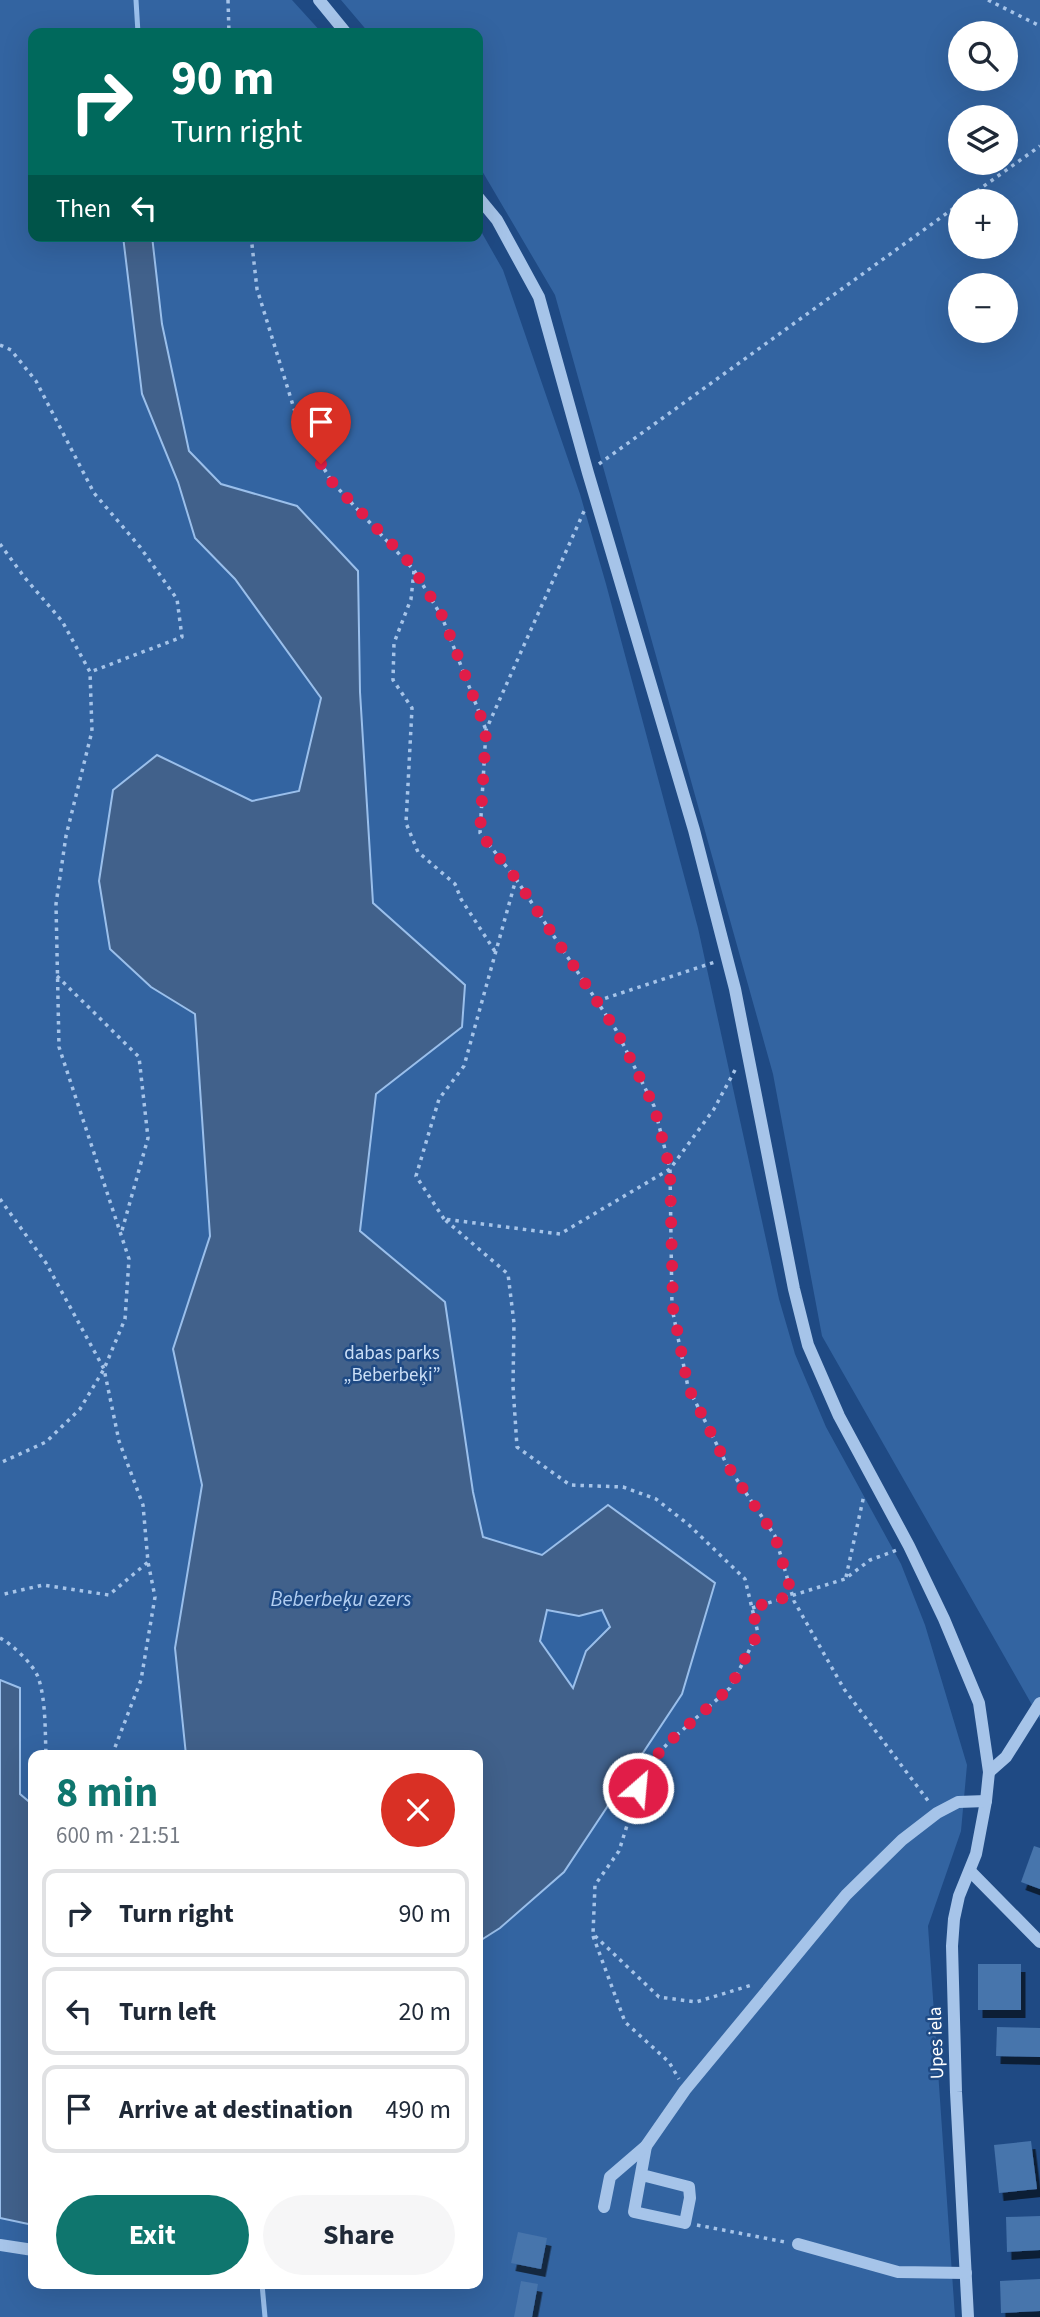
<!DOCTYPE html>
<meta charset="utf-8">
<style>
:root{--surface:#fff;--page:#f6f6f7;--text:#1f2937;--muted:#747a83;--line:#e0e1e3;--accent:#0f766e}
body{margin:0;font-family:"Source Sans 3",sans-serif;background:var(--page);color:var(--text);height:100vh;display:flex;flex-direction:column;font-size:26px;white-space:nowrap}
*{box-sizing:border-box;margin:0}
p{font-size:23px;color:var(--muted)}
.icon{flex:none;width:38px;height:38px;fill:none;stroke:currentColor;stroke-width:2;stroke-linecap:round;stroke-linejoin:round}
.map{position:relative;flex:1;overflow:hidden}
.side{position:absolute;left:28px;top:1750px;width:455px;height:539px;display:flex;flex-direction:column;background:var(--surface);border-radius:14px;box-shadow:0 7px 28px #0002}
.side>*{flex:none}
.guide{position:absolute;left:28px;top:28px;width:455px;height:214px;border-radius:14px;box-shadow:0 7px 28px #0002;background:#00695c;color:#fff;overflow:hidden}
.buttons{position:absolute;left:948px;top:21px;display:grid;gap:14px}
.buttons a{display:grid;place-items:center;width:70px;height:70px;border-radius:50%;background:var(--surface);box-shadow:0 7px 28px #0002;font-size:35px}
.pin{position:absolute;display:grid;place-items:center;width:60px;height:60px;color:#fff;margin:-72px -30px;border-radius:50% 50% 50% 0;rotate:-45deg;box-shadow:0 0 7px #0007}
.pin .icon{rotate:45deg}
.me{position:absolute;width:77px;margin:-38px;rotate:27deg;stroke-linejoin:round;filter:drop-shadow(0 0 5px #0008)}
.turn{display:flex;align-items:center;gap:24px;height:147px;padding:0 28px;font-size:32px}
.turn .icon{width:91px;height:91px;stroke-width:2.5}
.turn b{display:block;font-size:49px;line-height:60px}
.then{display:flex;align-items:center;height:66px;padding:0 28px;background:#0003;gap:14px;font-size:26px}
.round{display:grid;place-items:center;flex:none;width:74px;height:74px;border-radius:37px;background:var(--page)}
.head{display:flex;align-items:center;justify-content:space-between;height:119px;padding:0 28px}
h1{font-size:42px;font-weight:700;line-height:52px;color:var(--accent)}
.cta{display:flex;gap:14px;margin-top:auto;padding:14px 28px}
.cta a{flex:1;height:80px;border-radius:42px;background:var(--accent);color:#fff;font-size:28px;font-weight:700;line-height:80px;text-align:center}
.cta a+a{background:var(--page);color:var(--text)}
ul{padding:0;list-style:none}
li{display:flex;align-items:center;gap:21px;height:88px;margin:0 14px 10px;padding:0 14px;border:4px solid var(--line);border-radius:14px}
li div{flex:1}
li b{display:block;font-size:26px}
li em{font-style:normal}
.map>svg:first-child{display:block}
</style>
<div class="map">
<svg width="1040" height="2317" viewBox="0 0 1040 2317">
<defs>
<filter id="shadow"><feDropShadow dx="4.5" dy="8" stdDeviation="0" flood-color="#0009"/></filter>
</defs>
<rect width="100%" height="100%" fill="#1f4a84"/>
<!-- green -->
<g fill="#3364a1" fill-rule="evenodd">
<path d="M0 0H292L322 33H33V236H478V226L503 270 580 494 606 584 698 928 779 1299 795 1354 826 1427 901 1564 925 1625 967 1765 961 1831 928 1926 955 2317H0ZM33 1755H478V2284H33Z"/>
<path d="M341 0H1040V1719L822 1336 773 1074 555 295 478 164V33H369ZM961 33H1006V79H961ZM961 117H1006V163H961ZM961 201H1006V247H961ZM961 285H1006V331H961Z"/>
</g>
<!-- water -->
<g fill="#41618b" stroke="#9abfeb" stroke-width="2" fill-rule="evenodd">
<path d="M123 236H152L162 324 189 451 221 484 297 506 358 571 360 692 373 903 465 985 462 1027 376 1094 360 1231 445 1302 473 1492 483 1537 542 1555 608 1505 715 1583 682 1694 564 1872 500 1928 478 1942V1755H186L175 1648 202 1485 173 1349 210 1236 195 1014 151 987 110 949 99 881 113 790 157 755 252 801 299 791 321 698 235 579 195 538 178 482 142 394ZM547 1610 579 1616 602 1610 610 1627 586 1651 573 1688 540 1641Z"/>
<path d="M0 1680 20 1688V1794L33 1805V2225L0 2218Z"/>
</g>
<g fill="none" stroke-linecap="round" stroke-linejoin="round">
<!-- stream -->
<g stroke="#9abfeb" stroke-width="5">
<path d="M136 0 138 33"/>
<path d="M262 2284 265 2317"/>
</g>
</g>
<!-- building -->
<g fill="#4774ac" filter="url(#shadow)">
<path d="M1034 1846 1040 1848V1889L1021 1882Z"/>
<rect x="978" y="1964" width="43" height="46"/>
<path d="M997 2027 1040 2028V2057L996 2056Z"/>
<path d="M1031 2141 1037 2189 999 2193 994 2145Z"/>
<path d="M1040 2216V2250L1007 2252 1006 2217Z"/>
<path d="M518 2232 547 2238 541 2269 511 2263Z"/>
<path d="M1040 2279V2311L1001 2313 1000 2281Z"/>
<path d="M521 2281 538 2284 532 2317H514Z"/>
</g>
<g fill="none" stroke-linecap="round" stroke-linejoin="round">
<!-- path -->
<g stroke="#a6c4e9" stroke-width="3.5" stroke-dasharray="3.5 5" stroke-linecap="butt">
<path d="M228 0 229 33"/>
<path d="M988 0 1040 26"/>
<path d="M963 201 1040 146"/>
<path d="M251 236 257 289 300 428 332 482 414 570 442 617 486 730"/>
<path d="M0 345 11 350 36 381 94 493 140 547 177 599 182 637 90 672"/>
<path d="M599 464 961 203"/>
<path d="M0 544 25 578 62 621 90 672 92 731 66 836 56 904 59 1047 129 1259 125 1319 104 1369 80 1409 46 1442 0 1463"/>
<path d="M414 571 411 599 394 643 393 680 412 708 406 823 418 852 455 884 461 899 496 953"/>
<path d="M516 879 616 1030 654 1106 670 1169 672 1308 688 1387 727 1465 775 1536 794 1601 844 1689 929 1802"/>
<path d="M57 976 139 1057 148 1138 121 1234"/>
<path d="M597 1001 715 962"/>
<path d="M735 1070 714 1109 670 1169 560 1234 444 1219 508 1274 514 1323 513 1386 517 1447 570 1485 623 1487 656 1499 689 1525 745 1579 758 1633 730 1688 670 1741 645 1768 619 1851 595 1885 593 1934 659 1997 696 2002 752 1985"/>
<path d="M0 1199 46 1263 104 1369 119 1441 143 1505 148 1562 109 1595 43 1585 0 1595"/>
<path d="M444 1219 416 1176 439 1099 464 1066 516 879 480 833 486 730 585 509"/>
<path d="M846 1577 864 1495"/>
<path d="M752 1608 845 1579 870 1560 897 1550"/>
<path d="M0 1638C12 1644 33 1664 38 1677 46 1699 45 1732 46 1755"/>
<path d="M112 1755 141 1680 155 1597 148 1562"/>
<path d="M593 1936 625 2022 669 2062 679 2079"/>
<path d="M697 2225 785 2242"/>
</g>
<!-- minor -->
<g stroke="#a6c4e9" stroke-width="12">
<path d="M319 0 346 33"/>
<path d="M478 197 497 220 539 297 588 473 694 830 735 989 794 1289 808 1345 839 1416 909 1546 944 1619 979 1703 989 1772 986 1801 976 1854 959 1896 954 1919 952 1946 956 2092 968 2317"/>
<path d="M989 1772 1006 1757 1040 1703"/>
<path d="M970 1871 1040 1942"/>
<path d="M642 2175 689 2187 690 2198 685 2223 634 2212 646 2146"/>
<path d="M604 2207 610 2177 646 2146 685 2090 846 1895 902 1840 937 1813 958 1802 986 1801"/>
<path d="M798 2244 898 2272 966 2273"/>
<path d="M0 2245 33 2250"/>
</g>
</g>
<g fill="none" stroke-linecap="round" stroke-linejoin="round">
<!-- route -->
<path stroke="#e11d48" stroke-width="12" stroke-dasharray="0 21.6" d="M321 464 332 482 410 563 443 617 486 730 480 833 516 879 616 1030 654 1106 670 1169 673 1308 688 1387 727 1465 775 1536 792 1595 752 1608 758 1633 730 1688 670 1741 645 1768 638 1788"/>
</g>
<g text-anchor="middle" stroke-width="5" stroke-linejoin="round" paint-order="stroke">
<!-- park labels -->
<g font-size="19" fill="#cbdff7" stroke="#1f4a84">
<text x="392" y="1359">dabas parks<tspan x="392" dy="22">„Beberbeķi”</tspan></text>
</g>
<!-- street labels -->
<g font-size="19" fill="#fff" stroke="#1f4a84">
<text transform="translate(935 2043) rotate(-92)" y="7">Upes iela</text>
</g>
<!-- water labels -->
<g font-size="21" font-style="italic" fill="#b2cef1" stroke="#1f4a84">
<text x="341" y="1606">Beberbeķu ezers</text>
</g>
</g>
</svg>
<div class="buttons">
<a><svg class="icon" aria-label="search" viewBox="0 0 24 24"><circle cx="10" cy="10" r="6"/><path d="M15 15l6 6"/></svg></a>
<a><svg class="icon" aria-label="layers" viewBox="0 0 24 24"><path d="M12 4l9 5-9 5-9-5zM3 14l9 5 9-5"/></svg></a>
<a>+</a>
<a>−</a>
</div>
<div class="pin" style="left:321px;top:464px;background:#d93025"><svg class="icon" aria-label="arrive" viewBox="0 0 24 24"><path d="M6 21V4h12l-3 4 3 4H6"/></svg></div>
<svg class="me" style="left:638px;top:1788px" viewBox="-20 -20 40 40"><circle r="17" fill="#e11d48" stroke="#fff" stroke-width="3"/><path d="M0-11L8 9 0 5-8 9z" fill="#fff"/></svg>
<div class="guide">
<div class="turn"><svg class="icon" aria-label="right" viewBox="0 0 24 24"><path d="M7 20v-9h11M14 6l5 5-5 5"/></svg><div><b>90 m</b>Turn right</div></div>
<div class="then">Then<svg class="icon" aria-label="left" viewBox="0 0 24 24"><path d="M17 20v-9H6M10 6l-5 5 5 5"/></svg></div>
</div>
<section class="side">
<div class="head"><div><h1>8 min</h1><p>600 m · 21:51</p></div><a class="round" style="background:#d93025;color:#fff"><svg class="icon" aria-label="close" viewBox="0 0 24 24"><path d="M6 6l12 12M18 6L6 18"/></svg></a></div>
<ul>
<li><svg class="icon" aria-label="right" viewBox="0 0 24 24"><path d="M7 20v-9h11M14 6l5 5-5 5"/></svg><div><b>Turn right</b></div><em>90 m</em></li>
<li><svg class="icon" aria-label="left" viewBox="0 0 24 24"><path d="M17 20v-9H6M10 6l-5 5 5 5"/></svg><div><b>Turn left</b></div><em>20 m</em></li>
<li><svg class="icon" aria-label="arrive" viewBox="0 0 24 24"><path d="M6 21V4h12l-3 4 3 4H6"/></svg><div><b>Arrive at destination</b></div><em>490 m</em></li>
</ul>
<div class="cta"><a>Exit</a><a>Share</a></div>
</section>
</div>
